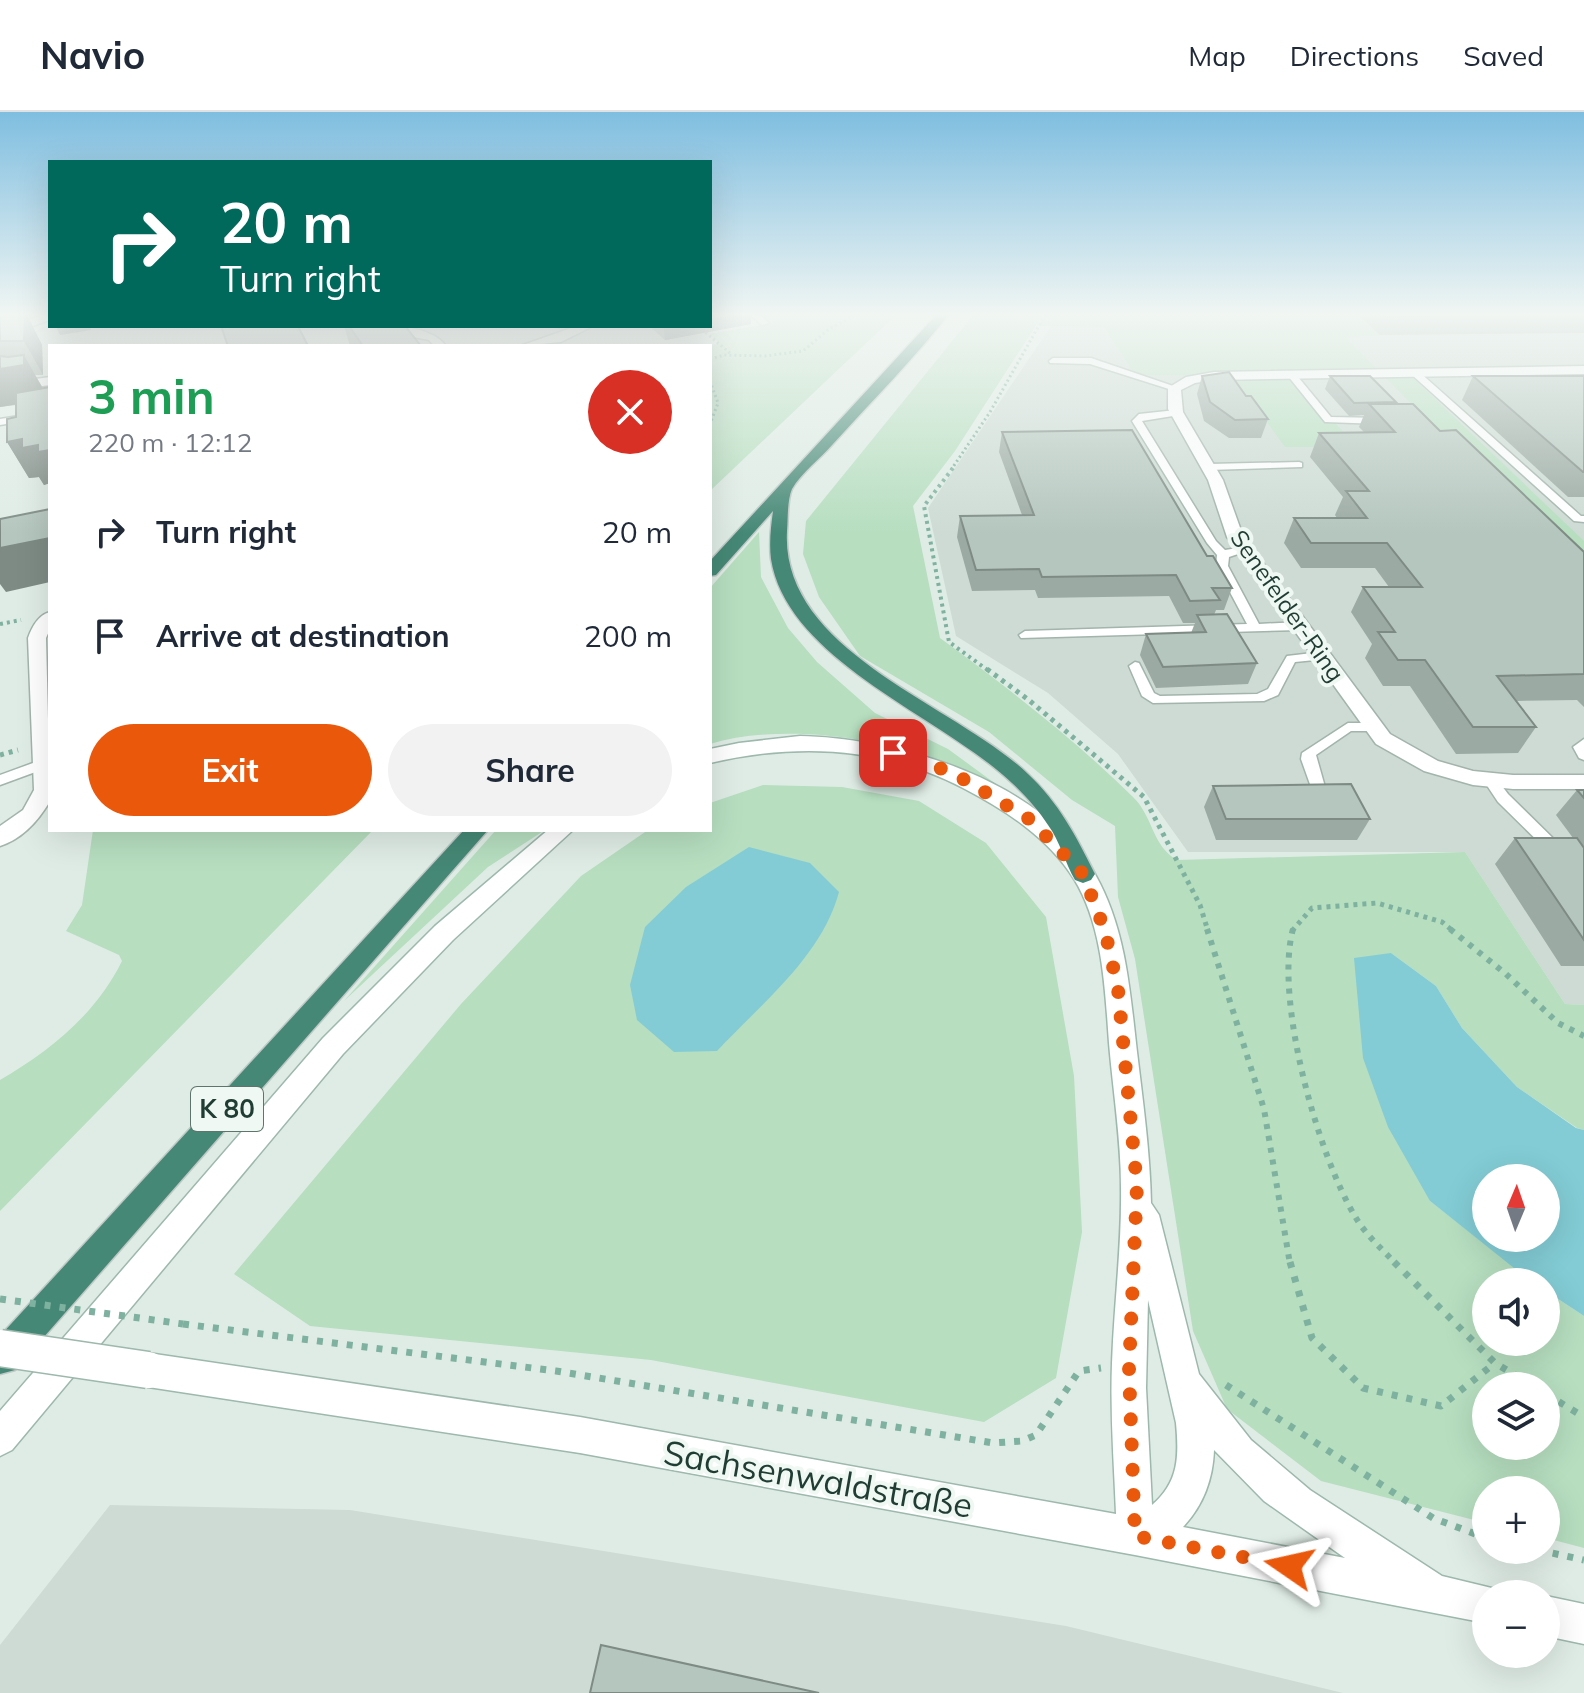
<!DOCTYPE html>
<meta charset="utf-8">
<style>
:root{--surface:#fff;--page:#f2f2f3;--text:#1f2937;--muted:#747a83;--line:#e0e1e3;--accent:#ea580c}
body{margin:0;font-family:Mulish,sans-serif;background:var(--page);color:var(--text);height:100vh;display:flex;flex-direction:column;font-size:30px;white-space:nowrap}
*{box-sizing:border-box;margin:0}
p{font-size:26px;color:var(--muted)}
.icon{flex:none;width:44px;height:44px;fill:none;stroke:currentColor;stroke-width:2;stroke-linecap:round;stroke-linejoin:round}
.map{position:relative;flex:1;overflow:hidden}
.drawer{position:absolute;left:48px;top:232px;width:664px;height:488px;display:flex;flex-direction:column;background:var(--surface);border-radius:0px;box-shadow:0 8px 32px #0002}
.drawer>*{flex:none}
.hud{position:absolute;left:48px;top:48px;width:664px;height:168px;border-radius:0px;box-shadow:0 8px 32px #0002;background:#00695c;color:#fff;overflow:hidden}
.needle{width:52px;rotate:2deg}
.fabs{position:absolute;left:1472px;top:1052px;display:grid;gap:16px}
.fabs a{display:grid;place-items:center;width:88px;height:88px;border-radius:50%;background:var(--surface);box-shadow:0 8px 32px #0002;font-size:40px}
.pin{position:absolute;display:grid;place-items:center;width:68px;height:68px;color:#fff;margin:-34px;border-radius:16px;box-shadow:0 4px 12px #0006}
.me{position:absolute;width:88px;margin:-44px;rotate:281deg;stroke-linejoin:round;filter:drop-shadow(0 0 6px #0008)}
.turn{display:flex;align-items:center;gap:28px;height:168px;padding:0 40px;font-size:36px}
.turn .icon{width:104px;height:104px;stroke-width:2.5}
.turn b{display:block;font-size:56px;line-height:68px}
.round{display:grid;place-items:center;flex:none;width:84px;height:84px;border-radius:42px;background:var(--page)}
.overview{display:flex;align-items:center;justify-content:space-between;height:136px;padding:0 40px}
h1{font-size:48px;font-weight:700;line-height:60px;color:#1e9e55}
.cta{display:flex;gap:16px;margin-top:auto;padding:16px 40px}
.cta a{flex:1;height:92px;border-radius:48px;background:var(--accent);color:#fff;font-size:32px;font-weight:700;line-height:92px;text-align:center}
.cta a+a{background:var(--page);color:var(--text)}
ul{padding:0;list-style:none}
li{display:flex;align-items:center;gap:24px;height:104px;padding:0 40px}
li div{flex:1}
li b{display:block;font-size:30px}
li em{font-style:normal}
header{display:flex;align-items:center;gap:48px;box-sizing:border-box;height:112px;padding:0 40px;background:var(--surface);border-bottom:2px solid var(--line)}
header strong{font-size:38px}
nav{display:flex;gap:44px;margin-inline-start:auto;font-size:28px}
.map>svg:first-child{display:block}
</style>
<header>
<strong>Navio</strong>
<nav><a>Map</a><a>Directions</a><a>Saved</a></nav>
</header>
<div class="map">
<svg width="1584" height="1581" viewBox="0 0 1584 1581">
<rect width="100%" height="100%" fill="#dfece5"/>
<!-- built -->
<g fill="#cddbd4">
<path d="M1060 201H1584V893L1565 892 1465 740H1188L1118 642 1048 581 956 524 928 396Z"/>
<path d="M110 1393 350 1398 1066 1514 1343 1581H0V1533Z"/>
</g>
<!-- green -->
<g fill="#b6debf" fill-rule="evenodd">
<path d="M764 201H898L710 379 709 234 720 231 710 222 767 212 756 202Z"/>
<path d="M975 201H1044L955 339 913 394 940 526C1008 576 1073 626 1133 685 1153 704 1152 734 1177 748L1465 740 1565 892 1584 893V1018L1577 1016 1517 975 1462 916 1436 874 1391 841 1430 1089 1533 1170H1486V1230H1546V1179L1584 1204V1436L1546 1426V1378H1486V1411L1321 1369 1227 1297 1193 1219 1135 847 1118 785 1115 714 1072 688 989 620 860 544 819 485 803 442 806 409ZM1486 1274H1546V1334H1486Z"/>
<path d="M1045 201H1356L1380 223 1345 225 1381 261 1407 260 1584 429V468L1381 261 1295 263 1356 335H1285L1232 263H1135L1104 215 1039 214Z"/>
<path d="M759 420 761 465 788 516 817 550 875 601 948 637 1015 686C989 674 964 659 937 649 873 623 776 612 710 632V476Z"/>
<path d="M763 673 842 675 919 689 986 731 1046 805 1074 964 1082 1120 1056 1266 984 1310 651 1248 310 1214 234 1162 461 892 581 764 648 718H710V691Z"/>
<path d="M93 718H373L0 1099V968C50 939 96 902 122 849L119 843 66 819 82 793Z"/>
<path d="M496 718H545L488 755 344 889Z"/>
</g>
<!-- water -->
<g fill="#83ccd5" fill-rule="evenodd">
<path d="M749 735 810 751 839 780C822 844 761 892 717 939L674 940 637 908 630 873 645 815 686 775Z"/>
<path d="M1391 841 1436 874 1462 916 1517 975 1576 1016 1584 1018V1204L1546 1179V1170H1533L1524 1164 1430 1089 1388 1015 1363 946 1354 846ZM1486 1066H1546V1126H1486Z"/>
</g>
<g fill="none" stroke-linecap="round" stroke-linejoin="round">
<!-- service casing -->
<g stroke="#a2b4ac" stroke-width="3">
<g id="service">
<path d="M748 201H757L769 211 762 213Z"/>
<path d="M1053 246H1091L1179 276 1172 278 1090 252 1050 251 1049 249Z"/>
<path d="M1411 258H1417L1581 404H1584V410L1574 409 1411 262Z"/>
<path d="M1288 260H1294L1331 305 1381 306 1386 309 1381 312 1325 310 1288 264Z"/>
<path d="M1176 298 1179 299V303L1142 309 1216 429 1225 438 1244 435 1250 438 1229 445 1228 454 1259 512 1300 510 1306 514 1300 518 1021 526 1019 523 1025 519 1247 512 1216 454 1217 443 1207 431 1132 309 1139 302Z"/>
<path d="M50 299V305L0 313V307Z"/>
<path d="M1299 350 1302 351V355L1209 358 1204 355 1209 352Z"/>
<path d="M1321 540 1325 541V547L1295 550 1278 583 1264 589 1153 591 1142 584 1129 554 1135 550 1139 551 1154 581 1160 584 1257 582 1268 577 1287 544Z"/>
<path d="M1348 611H1372L1379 615 1372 619H1351L1316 643 1325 675 1319 685 1304 691 1299 690 1297 686 1311 675 1301 647 1302 641Z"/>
<path d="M1584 627V648L1579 646 1573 635Z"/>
<path d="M44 647 49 649V655L0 673V663Z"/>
<path d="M1491 664 1496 666 1508 682 1565 738 1584 764V782L1578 780 1555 746 1498 690 1484 669Z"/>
</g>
</g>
<!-- minor casing -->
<g stroke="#a2b4ac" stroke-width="3">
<g id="minor">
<path d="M50 201V208L0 225V217Z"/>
<path d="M355 214C383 214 429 211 446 234H434L429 228Z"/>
<path d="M577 214H593L561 230 520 234Z"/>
<path d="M1584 254V262L1214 268 1195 271 1181 278 1183 300 1223 368 1243 424 1390 622 1438 649 1473 659 1513 663H1584V677H1513L1473 673 1424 659 1376 632 1227 425 1208 368 1168 297V276L1186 265 1214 260Z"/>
<path d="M0 265 28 268 50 265V273L28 276 0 273Z"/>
<path d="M50 500V517L46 526 50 689C39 708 22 727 0 734V714L23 698 34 678 28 526C32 515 38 503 50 500Z"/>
</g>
</g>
<!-- secondary casing -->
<g stroke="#9db8ad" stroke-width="3">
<g id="secondary">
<path d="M800 624C900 626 1044 669 1096 764 1126 818 1130 879 1137 940 1143 990 1150 1040 1151 1091L1159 1103 1199 1262 1251 1328 1310 1378 1442 1464 1500 1478 1501 1482H1486V1511L1135 1443 580 1341 148 1275 136 1270 131 1258 136 1246 148 1241 580 1305 1116 1402C1114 1351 1110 1301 1112 1251 1114 1192 1122 1134 1121 1075 1121 1027 1113 979 1109 931 1105 877 1103 814 1074 767 1048 725 1005 698 963 676 883 634 796 631 710 651V637L739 631ZM1148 1188 1176 1311C1179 1344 1179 1370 1152 1393L1146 1276ZM1214 1338 1264 1389 1345 1446 1183 1415C1203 1394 1213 1367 1214 1338Z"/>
<path d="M548 718H573L453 828 343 942 12 1338 0 1344V1299L323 926 435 814Z"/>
<path d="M1546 1484 1584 1492V1532L1546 1524Z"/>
</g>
</g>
<!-- trunk casing -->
<g stroke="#c0c9c6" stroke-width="3">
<g id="trunk">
<path d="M938 201H950C914 247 872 289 833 332 821 346 801 361 792 377 787 388 788 408 787 419 780 540 955 592 1028 662 1059 691 1076 724 1095 762L1091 768 1083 771 1075 768C1065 751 1060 729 1048 713 1039 699 1025 683 1012 671 943 605 787 549 771 447 769 431 771 414 773 399L716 463 710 464V449Z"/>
<path d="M464 718H488L15 1258 0 1262V1224Z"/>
</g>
</g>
<!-- path-far4 -->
<g stroke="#7eb19f" stroke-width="3" stroke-dasharray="2 3" stroke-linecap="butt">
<path d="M698 214 731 242"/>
<path d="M710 247 724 243 765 244 803 239 829 217 859 201"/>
<path d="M710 269 718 291 710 312"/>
<path d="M951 358 990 300 1046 201"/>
</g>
<!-- path-far3 -->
<g stroke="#7eb19f" stroke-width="4" stroke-dasharray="3 4" stroke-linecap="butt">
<path d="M953 356 924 394 949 530 989 559"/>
<path d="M0 512 21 508"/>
</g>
<!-- path-far2 -->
<g stroke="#7eb19f" stroke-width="5" stroke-dasharray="4 5" stroke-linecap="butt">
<path d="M987 557 1030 589 1144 685 1200 793 1208 819"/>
<path d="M0 643 18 638"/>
<path d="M1292 819 1312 796 1377 791 1442 810 1453 819"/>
</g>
<!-- path-far1 -->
<g stroke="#7eb19f" stroke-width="6" stroke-dasharray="5 7" stroke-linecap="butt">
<path d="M1207 817 1264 997 1290 1152"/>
<path d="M1293 817C1274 887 1318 1044 1356 1106 1366 1123 1383 1138 1396 1152"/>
<path d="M1450 817 1506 862 1558 911 1584 924"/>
</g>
<!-- path -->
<g stroke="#7eb19f" stroke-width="7" stroke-dasharray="6 9" stroke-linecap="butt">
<path d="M1290 1150 1312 1226 1363 1276 1441 1294 1495 1251"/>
<path d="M1394 1150 1495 1251 1533 1274"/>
<path d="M183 1212 556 1259 993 1331 1022 1329 1036 1323 1079 1259 1101 1256"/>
<path d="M1226 1273 1433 1406 1486 1426"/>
<path d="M1546 1282 1584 1305"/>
<path d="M1538 1438 1584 1448"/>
</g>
<!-- service -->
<use href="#service" fill="#fff" fill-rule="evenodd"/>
<!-- minor -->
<use href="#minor" fill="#fff" fill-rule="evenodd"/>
<!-- secondary -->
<use href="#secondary" fill="#fff" fill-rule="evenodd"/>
<!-- trunk -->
<use href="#trunk" fill="#458875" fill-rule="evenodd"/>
<!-- secondary-bridge casing -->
<g stroke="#9db8ad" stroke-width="39" stroke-linecap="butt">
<path id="secondary-bridge" d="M0 1236 148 1258"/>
</g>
<!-- path-bridge -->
<path stroke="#7eb19f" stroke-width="7" stroke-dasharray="6 9" stroke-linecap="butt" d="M0 1187 183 1212"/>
<!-- secondary-bridge -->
<use href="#secondary-bridge" stroke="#fff" stroke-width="36"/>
</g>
<!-- wall -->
<g fill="#9baaa3">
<path d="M0 201 3 203 26 201 42 233 43 263H35L43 276 50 275V371L44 373 39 365 29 366 7 330 16 305V293L0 295Z"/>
<path d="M1356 201H1584V221L1380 223Z"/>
<path d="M751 212 665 228 649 214H710Z"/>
<path d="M344 214H405L421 234H350Z"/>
<path d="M543 214H566L559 217Z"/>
<path d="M1202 264 1246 284 1268 307 1261 326H1229L1204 309 1197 282Z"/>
<path d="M1330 264 1396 290 1395 292 1440 319 1584 440V595L1577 588 1516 589 1536 615 1518 641 1456 642 1410 574H1383L1365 546 1372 532 1351 500 1363 475H1389L1375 456H1301L1284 431 1294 406H1337L1335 403 1343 385 1310 345 1319 321 1364 320 1359 315 1364 303 1349 304 1325 277Z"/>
<path d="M1473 264H1584V385H1568L1462 288Z"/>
<path d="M1002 320 1207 444 1232 476 1224 498H1216L1214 503 1257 551 1248 572 1156 576 1140 543 1146 522 1191 521 1195 511H1183L1169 484 1038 486 1035 478 972 479 957 425 960 404 1022 403 999 340Z"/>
<path d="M1213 674 1370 707 1357 728H1216L1204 695Z"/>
<path d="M1577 678H1584V854H1561L1495 752 1515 726H1573L1556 703Z"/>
</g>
<!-- shaded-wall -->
<g fill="#7e8b85">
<path d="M26 201 42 233 43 263 24 229Z"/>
<path d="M751 201V212L665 228 664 216 676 214H710V208Z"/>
<path d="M56 214H95L90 215 91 218 60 223Z"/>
<path d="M24 243 43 277V288L0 295V257Z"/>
<path d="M22 327 50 338V371L44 373 39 365 29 366 7 330Z"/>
<path d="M50 426V470L6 480 0 472V436Z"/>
</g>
<!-- building -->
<g fill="#b4c6be" stroke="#7e8b85" stroke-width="2">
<path d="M0 201 3 203 25 201 24 229H0Z"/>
<path d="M710 201H751L710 208Z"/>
<path d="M1382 201H1584V204L1387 205Z"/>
<path d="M221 214H298L308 234H228Z"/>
<path d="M349 214H405L421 234H363Z"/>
<path d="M24 243V253L0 257V244L8 245Z"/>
<path d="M1229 260 1246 284H1251L1268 307 1235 308 1210 290 1202 264Z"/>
<path d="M1330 264H1370L1396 290 1354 291Z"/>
<path d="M1473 264H1584V360H1583Z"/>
<path d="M50 275V338L38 340V333L22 336V327L7 330V307L16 305V281Z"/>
<path d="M1369 292H1413L1440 319 1456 318 1584 440V562L1497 564 1536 615H1473L1425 548H1398L1378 520H1395L1363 475H1422L1387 431H1311L1294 406H1367L1346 379H1369L1319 321 1395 320Z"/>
<path d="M1132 318 1207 444H1213L1232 476H1212L1220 488 1190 489 1176 463 1042 465 1039 457 976 458 960 404 1034 403 1002 320Z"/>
<path d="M50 397V426L0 436V407Z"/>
<path d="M1227 502 1257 551 1163 555 1146 522 1206 520 1197 503Z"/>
<path d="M1351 672 1370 707H1226L1213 674Z"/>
<path d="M1577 678H1584V686Z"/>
<path d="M1515 726H1577L1584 736V828Z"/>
<path d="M601 1533 819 1581H590Z"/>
</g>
<!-- sky -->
<linearGradient id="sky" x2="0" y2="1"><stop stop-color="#7fbee0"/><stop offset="0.48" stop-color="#f1f6f3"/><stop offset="1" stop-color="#f1f6f3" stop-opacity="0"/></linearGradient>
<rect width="1584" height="422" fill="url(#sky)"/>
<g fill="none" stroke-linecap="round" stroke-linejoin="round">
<!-- route -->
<path stroke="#ea580c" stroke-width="14" stroke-dasharray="0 25.2" d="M893 641 929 651 965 668 1029 707 1083 762 1105 819 1118 877 1137 1074 1129 1258 1135 1424 1289 1454"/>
</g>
<g text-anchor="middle" stroke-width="8" stroke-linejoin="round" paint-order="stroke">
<!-- far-street labels -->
<g font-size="24" fill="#1f3d33" stroke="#f0f8f3">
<text transform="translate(1287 494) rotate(55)" y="8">Senefelder-Ring</text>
</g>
<!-- shield labels -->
<rect fill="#f0f8f3" stroke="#5e756d" stroke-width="2" x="191" y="975" width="72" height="44" rx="6"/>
<g font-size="26" font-weight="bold" fill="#1f3d33">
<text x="227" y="1006">K 80</text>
</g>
<!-- near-street labels -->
<g font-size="34" fill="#1f3d33" stroke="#f0f8f3">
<text transform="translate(818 1367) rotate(10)" y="12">Sachsenwaldstraße</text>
</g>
</g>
</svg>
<div class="fabs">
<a><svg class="needle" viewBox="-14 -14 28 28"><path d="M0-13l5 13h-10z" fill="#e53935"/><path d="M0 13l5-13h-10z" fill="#747a83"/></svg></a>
<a><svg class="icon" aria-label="sound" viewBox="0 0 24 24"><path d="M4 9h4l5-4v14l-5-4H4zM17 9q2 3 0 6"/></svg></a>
<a><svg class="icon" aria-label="layers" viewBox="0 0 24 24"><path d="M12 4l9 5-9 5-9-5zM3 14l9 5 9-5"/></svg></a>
<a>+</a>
<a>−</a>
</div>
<div class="pin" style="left:893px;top:641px;background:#d93025"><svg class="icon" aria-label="arrive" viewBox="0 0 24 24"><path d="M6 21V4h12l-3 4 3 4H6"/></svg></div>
<svg class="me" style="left:1289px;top:1454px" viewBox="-20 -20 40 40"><path d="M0-17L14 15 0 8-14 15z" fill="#ea580c" stroke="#fff" stroke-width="4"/></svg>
<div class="hud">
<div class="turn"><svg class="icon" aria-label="right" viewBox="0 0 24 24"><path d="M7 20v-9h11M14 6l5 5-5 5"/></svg><div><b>20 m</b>Turn right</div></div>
</div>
<section class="drawer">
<div class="overview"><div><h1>3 min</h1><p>220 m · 12:12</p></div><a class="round" style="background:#d93025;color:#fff"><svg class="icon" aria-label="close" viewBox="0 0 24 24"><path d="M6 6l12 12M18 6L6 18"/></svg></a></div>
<ul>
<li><svg class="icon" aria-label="right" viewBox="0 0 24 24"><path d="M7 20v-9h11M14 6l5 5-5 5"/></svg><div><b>Turn right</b></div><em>20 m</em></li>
<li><svg class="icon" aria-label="arrive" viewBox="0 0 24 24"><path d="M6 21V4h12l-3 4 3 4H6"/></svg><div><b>Arrive at destination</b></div><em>200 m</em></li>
</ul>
<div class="cta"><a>Exit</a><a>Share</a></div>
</section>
</div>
